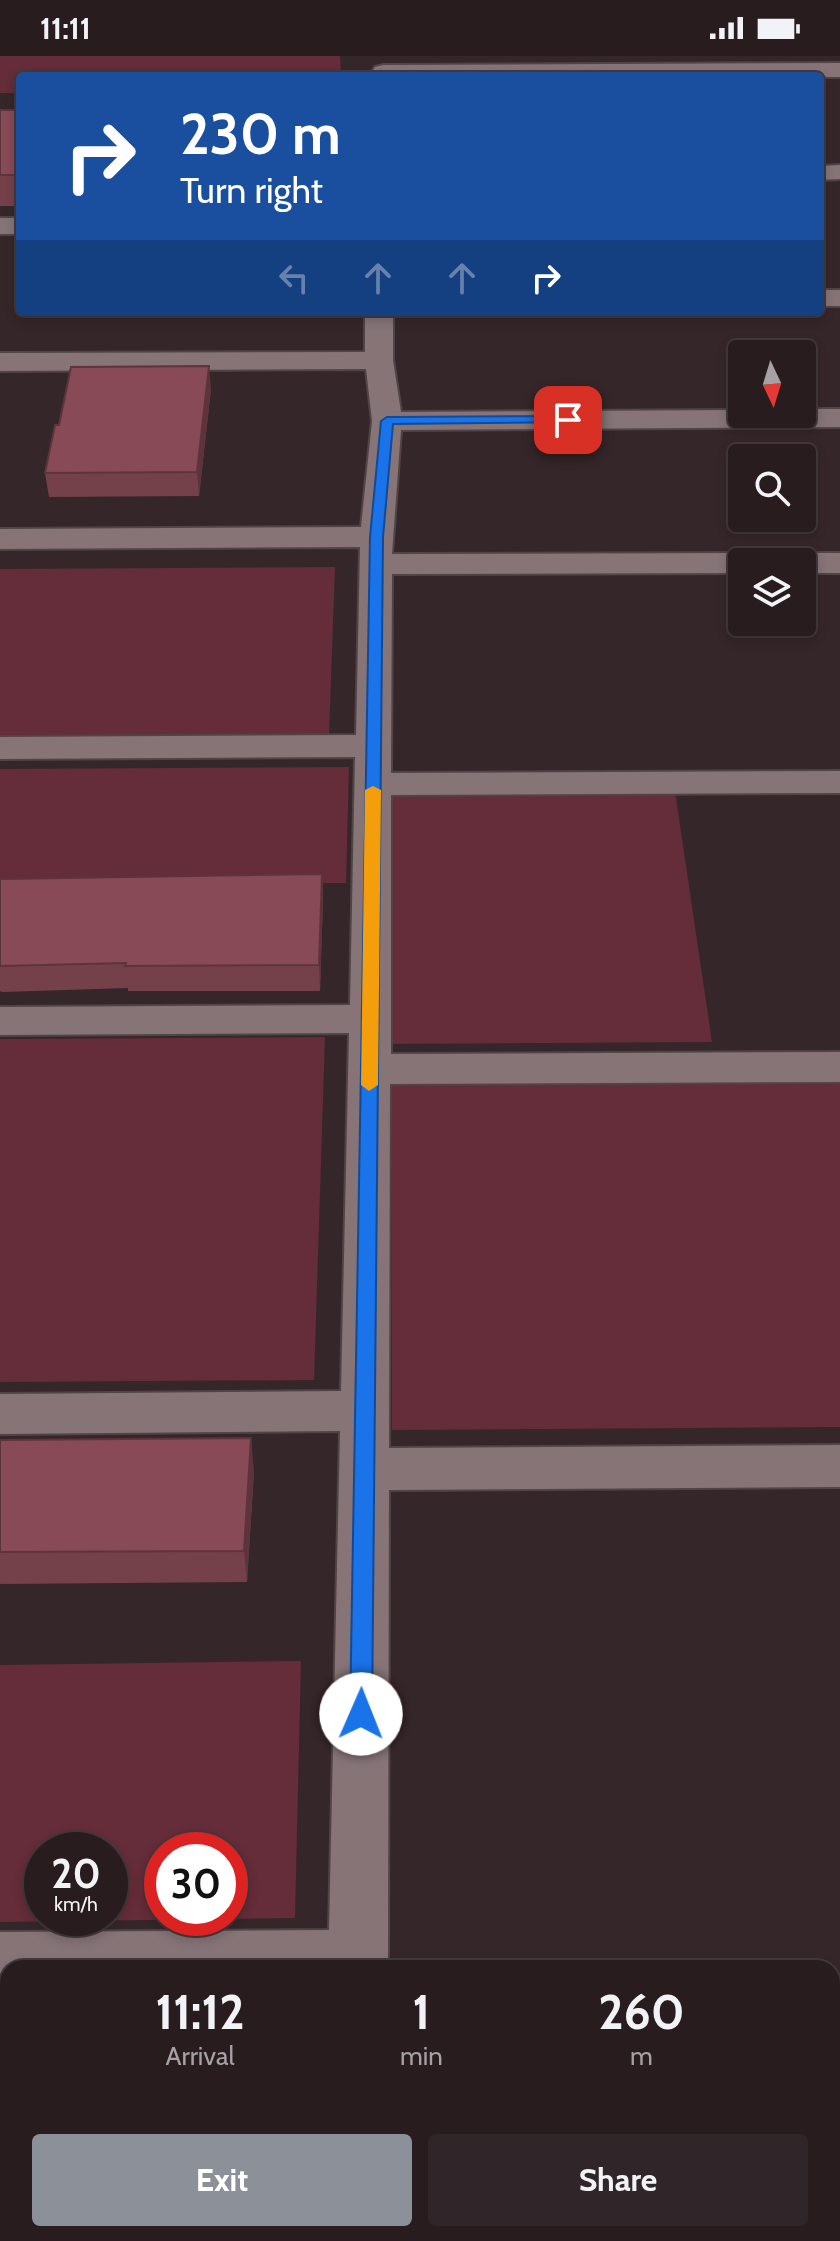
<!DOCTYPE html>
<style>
:root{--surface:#281c1f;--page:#302528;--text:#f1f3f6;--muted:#a5a1a4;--line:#443a3d;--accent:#8c9099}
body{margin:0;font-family:Cabin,sans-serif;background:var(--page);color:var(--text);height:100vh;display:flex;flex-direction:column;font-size:30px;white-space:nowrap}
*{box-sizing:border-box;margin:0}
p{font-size:26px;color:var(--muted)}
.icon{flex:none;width:44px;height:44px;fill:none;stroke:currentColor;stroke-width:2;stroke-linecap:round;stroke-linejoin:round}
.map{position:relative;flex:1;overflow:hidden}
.panel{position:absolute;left:0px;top:1904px;width:840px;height:282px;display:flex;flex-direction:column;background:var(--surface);border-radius:24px 24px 0 0;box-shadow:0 4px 12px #0003,0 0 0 2px var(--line)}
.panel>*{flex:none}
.guide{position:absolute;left:16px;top:16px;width:808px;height:244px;border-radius:8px;box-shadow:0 4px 12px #0003,0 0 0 2px var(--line);background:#1a4fa0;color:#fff;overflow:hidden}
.needle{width:52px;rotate:176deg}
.controls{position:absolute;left:728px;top:284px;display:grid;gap:16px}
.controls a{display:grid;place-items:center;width:88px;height:88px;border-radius:8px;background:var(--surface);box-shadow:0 4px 12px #0003,0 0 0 2px var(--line);font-size:40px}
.speed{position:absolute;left:24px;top:1776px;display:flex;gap:16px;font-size:40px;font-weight:700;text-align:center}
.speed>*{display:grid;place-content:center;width:104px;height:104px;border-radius:50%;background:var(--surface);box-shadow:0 4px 12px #0003,0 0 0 2px var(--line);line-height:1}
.speed small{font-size:20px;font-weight:400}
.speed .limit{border:12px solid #d22;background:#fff;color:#111}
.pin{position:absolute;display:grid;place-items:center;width:68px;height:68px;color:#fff;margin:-34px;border-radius:16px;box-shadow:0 4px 12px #0006}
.me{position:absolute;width:88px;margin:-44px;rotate:1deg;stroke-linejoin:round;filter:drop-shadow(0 0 6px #0008)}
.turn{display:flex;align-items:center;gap:28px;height:168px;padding:0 32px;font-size:36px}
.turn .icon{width:104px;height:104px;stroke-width:2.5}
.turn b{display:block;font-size:56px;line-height:68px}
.lanes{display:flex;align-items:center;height:76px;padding:0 32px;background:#0003;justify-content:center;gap:40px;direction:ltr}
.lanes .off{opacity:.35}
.eta{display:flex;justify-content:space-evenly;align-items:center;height:136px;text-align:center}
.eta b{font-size:48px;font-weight:800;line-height:56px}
.button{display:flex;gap:16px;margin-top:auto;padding:16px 32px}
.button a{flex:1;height:92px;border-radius:8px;background:var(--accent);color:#fff;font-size:32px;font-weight:800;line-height:92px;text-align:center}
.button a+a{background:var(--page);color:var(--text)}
.status{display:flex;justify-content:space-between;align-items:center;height:56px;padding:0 40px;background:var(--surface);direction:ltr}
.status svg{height:22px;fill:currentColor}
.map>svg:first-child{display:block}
</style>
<div class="status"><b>11:11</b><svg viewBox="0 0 49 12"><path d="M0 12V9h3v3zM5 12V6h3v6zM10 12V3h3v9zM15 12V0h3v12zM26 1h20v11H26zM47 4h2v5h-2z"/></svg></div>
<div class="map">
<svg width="840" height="2185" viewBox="0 0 840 2185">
<rect width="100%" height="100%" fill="#352629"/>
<!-- green -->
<g fill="#652c39" fill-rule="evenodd">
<path d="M0 0H340L341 20H20V37H0Z"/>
<path d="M335 511 329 680 0 682V513Z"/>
<path d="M349 711 346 827 0 828V713Z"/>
<path d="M675 735 712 986 386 988 387 736Z"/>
<path d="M325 981 314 1324 0 1326V983Z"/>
<path d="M840 1024V1371L392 1374V1027Z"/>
<path d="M301 1605 295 1862 0 1866V1609ZM42 1794H110V1862H42ZM162 1794H230V1862H162Z"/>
<path d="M0 1953H8V2178H286V2185H0Z"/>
</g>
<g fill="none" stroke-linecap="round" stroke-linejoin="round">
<!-- street casing -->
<g stroke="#504446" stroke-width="4">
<g id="street">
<path d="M840 7V21L374 20 372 16 375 11 383 9Z"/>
<path d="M840 109V123L820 124V110Z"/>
<rect x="0" y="162" width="20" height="16"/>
<rect x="820" y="234" width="20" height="16"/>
<path d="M365 256H393V304L401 356 742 354V358H802V353H840V371L401 374 392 498 742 497 753 500 758 506H742V517L392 518 391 717 840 715V737L391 739V998L840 996V1026L390 1028 389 1392 840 1389V1431L389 1434 388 1912H8V1934H0V1876L329 1874 340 1375 0 1378V1338L341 1335 349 977 0 979V951L350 949 355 701 0 703V681L356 679 360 491 0 493V473L361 471 372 365 366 313 0 315V297L365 296Z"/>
<path d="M802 497H840V517H802V506H786L791 500Z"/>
<rect x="832" y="1957" width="8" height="62"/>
<rect x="321" y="2178" width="66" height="7"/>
</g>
</g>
<!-- street -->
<use href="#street" fill="#867477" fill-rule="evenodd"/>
</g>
<!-- wall -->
<g fill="#74404a">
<rect x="0" y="54" width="20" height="96"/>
<path d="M211 333 199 440 49 441 45 417 59 369Z"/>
<path d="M322 818 323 843 320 935H128V932L2 936 0 935V823Z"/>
<path d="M0 1384 254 1415 247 1526 0 1528Z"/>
</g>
<!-- shaded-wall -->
<g fill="#5e343c">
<path d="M209 310 211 333 199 440 197 416Z"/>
<path d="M322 818 323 843 320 935 319 909Z"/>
<path d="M251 1382 254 1415 247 1526 244 1495Z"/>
</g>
<!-- building -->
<g fill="#874a56" stroke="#5e343c" stroke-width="2">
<rect x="0" y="54" width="20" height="65"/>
<path d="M209 310 197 416 45 417 55 369H59L71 311Z"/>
<path d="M322 818 319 909 125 910 126 907 0 910V823Z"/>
<path d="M251 1382 244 1495 0 1496V1384Z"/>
<path d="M430 2178H695L696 2185H430Z"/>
</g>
<!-- route -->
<path fill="#1a73e8" stroke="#114b97" stroke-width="2" d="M568 360 573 361V366L393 368 383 481 372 1658 369 1665 361 1668 353 1665 350 1658 370 481 381 365 387 361Z"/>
<!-- slow -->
<path fill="#f59e0b" d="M373 730 381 734 378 1029 369 1035 361 1029 365 734Z"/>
</svg>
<div class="controls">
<a><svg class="needle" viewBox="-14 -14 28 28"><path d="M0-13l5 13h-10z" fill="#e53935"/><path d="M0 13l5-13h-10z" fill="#a5a1a4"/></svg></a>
<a><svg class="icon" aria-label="search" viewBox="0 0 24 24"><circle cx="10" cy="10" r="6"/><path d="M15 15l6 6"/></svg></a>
<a><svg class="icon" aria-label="layers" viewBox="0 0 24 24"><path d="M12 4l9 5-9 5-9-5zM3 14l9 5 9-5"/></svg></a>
</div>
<div class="speed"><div>20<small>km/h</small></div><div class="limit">30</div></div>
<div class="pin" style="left:568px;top:364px;background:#d93025"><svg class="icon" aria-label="arrive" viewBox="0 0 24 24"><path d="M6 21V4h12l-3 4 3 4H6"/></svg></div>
<svg class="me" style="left:361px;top:1658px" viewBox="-20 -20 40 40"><circle r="19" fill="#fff"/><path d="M0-13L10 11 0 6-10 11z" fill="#1a73e8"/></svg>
<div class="guide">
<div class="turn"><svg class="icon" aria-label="right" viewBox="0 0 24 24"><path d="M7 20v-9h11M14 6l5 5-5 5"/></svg><div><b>230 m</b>Turn right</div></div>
<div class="lanes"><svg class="icon off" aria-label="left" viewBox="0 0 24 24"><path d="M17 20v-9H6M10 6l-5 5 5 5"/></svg><svg class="icon off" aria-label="ahead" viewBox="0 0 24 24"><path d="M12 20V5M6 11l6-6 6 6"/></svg><svg class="icon off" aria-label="ahead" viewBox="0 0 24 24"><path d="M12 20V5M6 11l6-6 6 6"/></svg><svg class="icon" aria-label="right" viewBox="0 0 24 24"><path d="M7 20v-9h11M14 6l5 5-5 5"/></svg></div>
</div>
<section class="panel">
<div class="eta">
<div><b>11:12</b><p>Arrival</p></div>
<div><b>1</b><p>min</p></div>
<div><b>260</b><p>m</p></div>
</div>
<div class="button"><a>Exit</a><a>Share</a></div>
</section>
</div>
